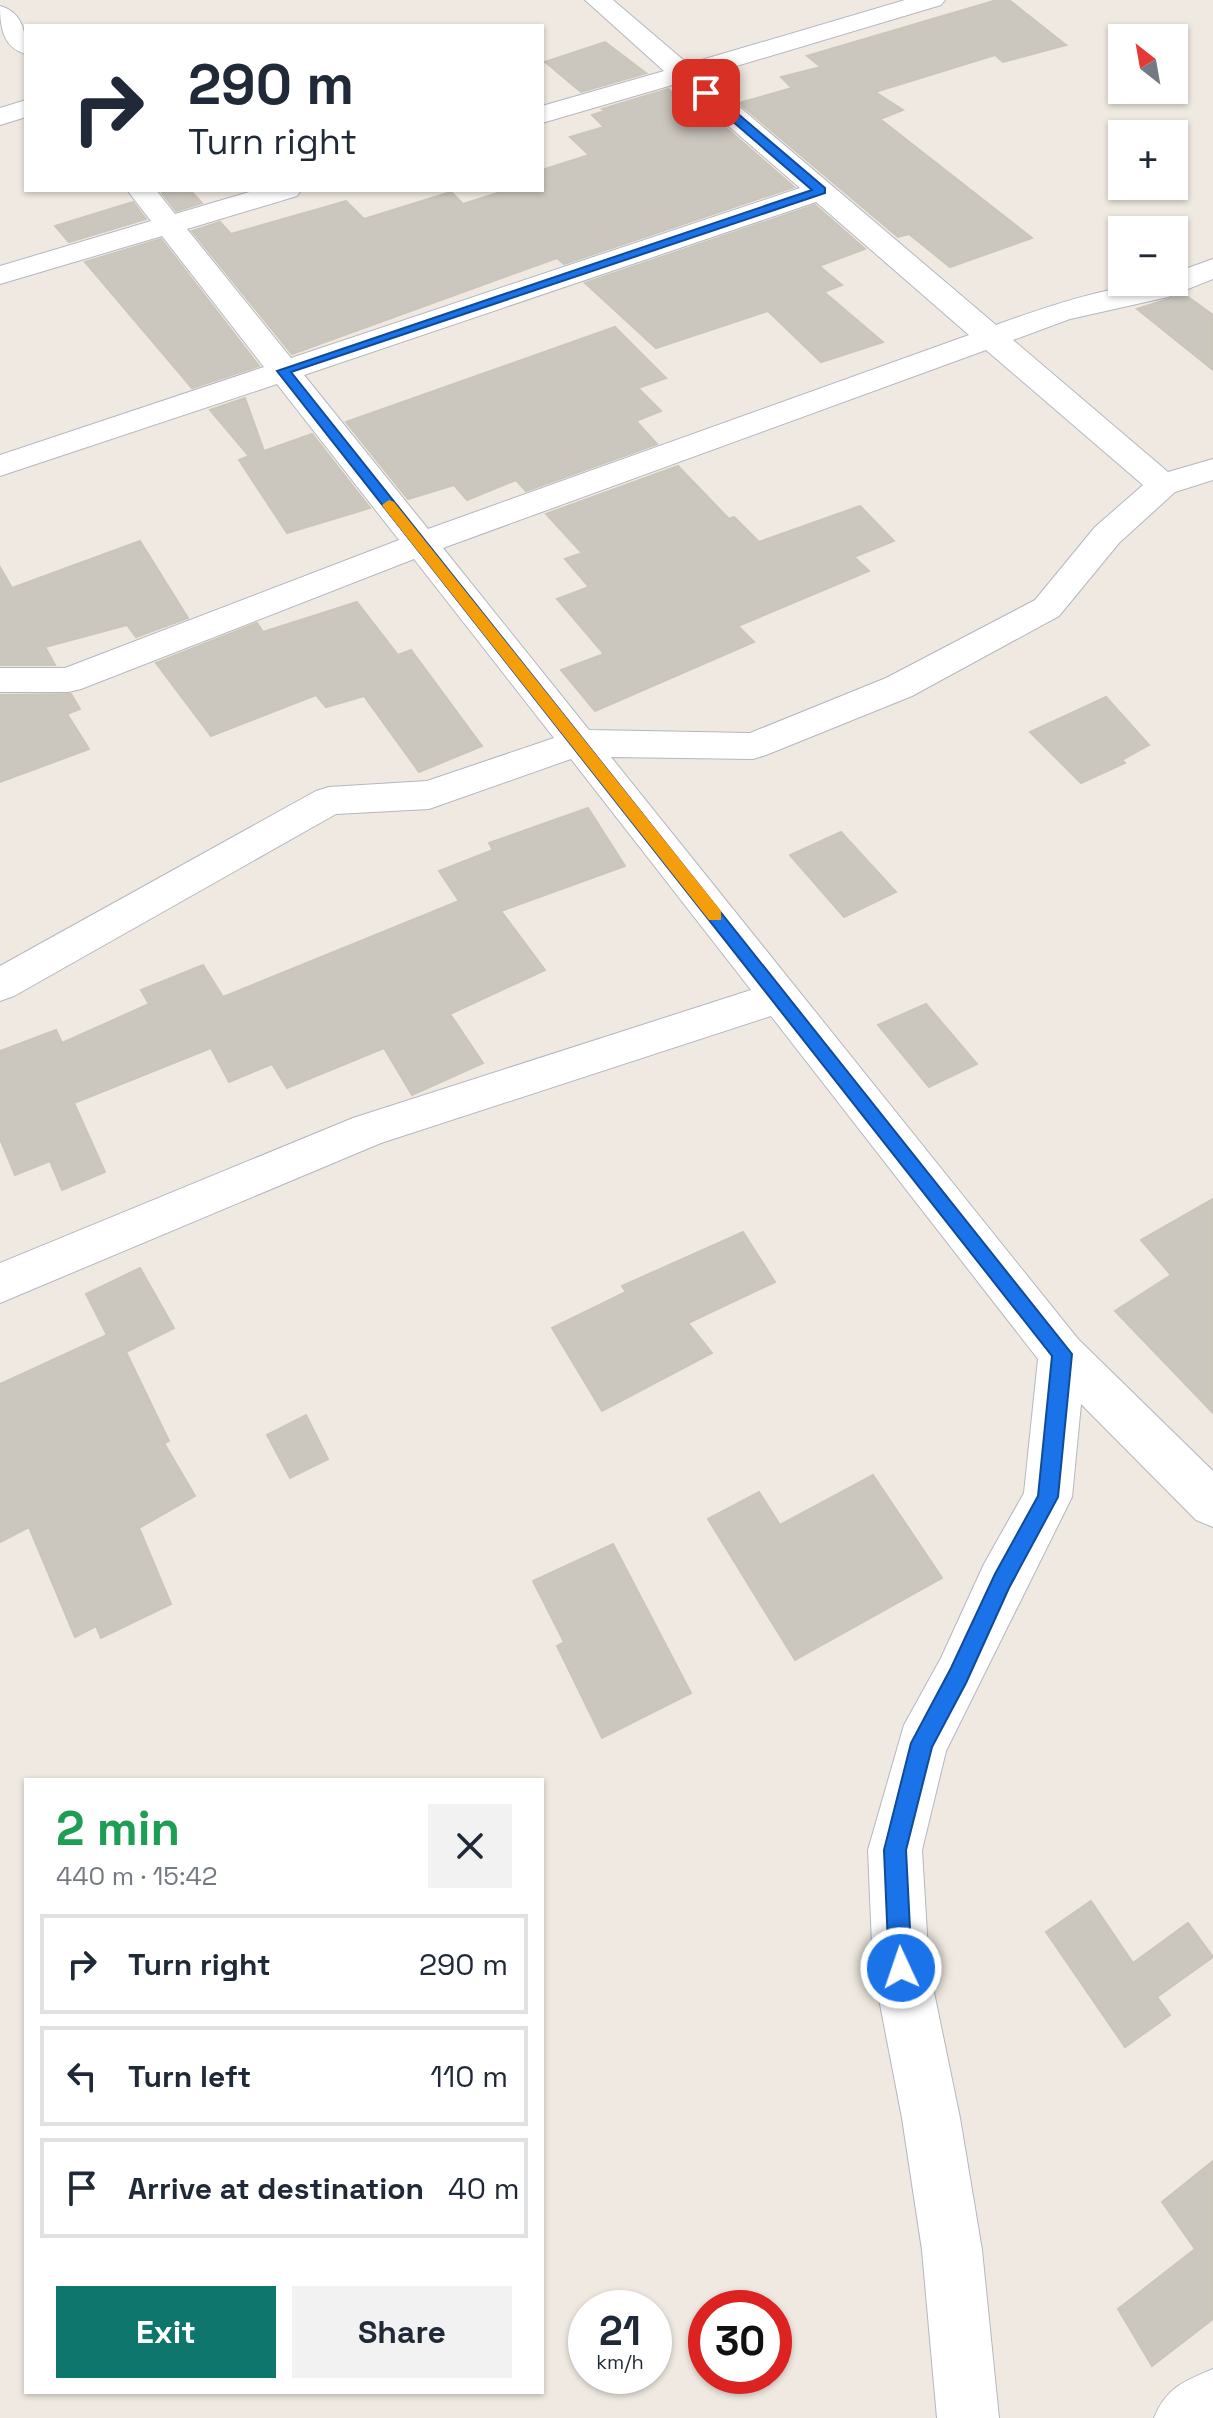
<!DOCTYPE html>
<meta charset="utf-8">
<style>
:root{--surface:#fff;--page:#f2f2f3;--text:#1f2937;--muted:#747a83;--line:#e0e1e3;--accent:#0f766e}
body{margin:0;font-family:"Space Grotesk",sans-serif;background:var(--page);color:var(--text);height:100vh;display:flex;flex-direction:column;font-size:30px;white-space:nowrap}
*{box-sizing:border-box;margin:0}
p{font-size:26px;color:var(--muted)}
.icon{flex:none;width:44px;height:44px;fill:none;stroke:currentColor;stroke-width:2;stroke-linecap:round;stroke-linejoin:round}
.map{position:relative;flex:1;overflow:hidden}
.panel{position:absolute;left:24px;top:1778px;width:520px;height:616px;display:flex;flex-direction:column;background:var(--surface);border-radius:0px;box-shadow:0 2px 6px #0004}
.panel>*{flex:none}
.top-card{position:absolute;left:24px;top:24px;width:520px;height:168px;border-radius:0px;box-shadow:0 2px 6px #0004;background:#fff;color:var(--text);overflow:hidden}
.needle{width:52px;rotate:329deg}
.controls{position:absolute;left:1108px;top:24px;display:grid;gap:16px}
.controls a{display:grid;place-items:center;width:80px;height:80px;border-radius:0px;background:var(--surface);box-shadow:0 2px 6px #0004;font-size:40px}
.speed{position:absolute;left:568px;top:2290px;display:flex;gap:16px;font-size:40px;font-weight:700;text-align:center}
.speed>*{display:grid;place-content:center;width:104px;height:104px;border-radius:50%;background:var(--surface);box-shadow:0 2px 6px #0004;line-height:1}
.speed small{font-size:20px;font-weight:400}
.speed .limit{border:12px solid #d22;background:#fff;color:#111}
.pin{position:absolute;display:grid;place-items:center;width:68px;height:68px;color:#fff;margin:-34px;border-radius:16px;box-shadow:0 4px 12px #0006}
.me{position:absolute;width:88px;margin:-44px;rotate:357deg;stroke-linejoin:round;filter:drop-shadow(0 0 6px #0008)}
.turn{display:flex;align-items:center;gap:28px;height:168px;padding:0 32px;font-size:36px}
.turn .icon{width:104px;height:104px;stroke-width:2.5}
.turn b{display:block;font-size:56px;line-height:68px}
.round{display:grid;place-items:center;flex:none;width:84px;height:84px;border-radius:0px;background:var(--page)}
.summary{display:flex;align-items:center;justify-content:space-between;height:136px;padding:0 32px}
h1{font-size:48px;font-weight:600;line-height:60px;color:#1e9e55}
.cta{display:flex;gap:16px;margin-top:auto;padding:16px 32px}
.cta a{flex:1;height:92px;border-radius:0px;background:var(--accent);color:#fff;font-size:32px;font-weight:600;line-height:92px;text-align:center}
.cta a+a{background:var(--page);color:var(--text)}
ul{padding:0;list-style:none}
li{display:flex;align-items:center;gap:24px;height:100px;margin:0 16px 12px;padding:0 16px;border:4px solid var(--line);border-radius:0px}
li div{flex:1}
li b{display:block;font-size:30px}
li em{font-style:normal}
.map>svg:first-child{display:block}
</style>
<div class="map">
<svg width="1213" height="2418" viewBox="0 0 1213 2418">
<rect width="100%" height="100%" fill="#efe9e1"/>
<!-- building -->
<g fill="#cbc7bf" stroke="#cbc5ba" stroke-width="2">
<path d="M997 0H1009L1066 45 1003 62 995 55 875 92 903 110 880 119 1032 238 950 267 909 234 898 237 739 103 792 88 781 77 821 67 807 56Z"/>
<path d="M605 42 646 73 581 92 545 62Z"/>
<path d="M668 89 700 114 708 112 794 187 564 264 557 258 292 354 192 231 220 222 231 234 346 201 364 219 451 192 463 204 507 190H542V170L589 155 570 137 604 127 592 115 605 111 602 109Z"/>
<path d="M172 190H190L202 203 176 211 162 193Z"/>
<path d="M133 202 146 219 69 242 55 226Z"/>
<path d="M815 205 865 249 819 266 842 285 824 292 883 342 821 362 768 311 656 348 585 283Z"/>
<path d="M161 239 259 366 192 388 85 262Z"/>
<path d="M1184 294 1213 315V370L1137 309Z"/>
<path d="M615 327 666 378 638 388 661 411 636 421 657 444 526 491 516 480 467 500 454 485 408 499 346 422Z"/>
<path d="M245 398 264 451 312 434 370 508 287 533 239 460 249 456 210 410Z"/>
<path d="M678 466 729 519 734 517 759 542 860 506 894 541 854 557 869 571 738 626 754 642 595 711 561 670 604 654 557 599 589 587 565 559 582 553 546 514Z"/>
<path d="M140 541 188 618 136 637 127 625 45 647 55 665H0V567L12 588Z"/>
<path d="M357 602 398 655 411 650 482 746 419 772 364 696 326 707 316 695 211 736 156 663 257 623 263 632Z"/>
<path d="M71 694 80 709 67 714 89 749 0 782V695Z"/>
<path d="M1106 697 1149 745 1122 760 1125 763 1081 783 1030 732Z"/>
<path d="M588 808 625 866 501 911 545 970 450 1014 483 1063 412 1095 384 1048 287 1088 272 1064 229 1082 211 1048 74 1103 105 1172 62 1190 50 1161 15 1175 0 1139V1051L56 1030 62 1043 149 1004 141 990 203 965 223 997 459 901 439 871 493 850 489 843Z"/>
<path d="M841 832 896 892 844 917 790 855Z"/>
<path d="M926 1004 977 1064 929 1087 878 1025Z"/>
<path d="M1213 1199V1413L1115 1311 1171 1275 1141 1240Z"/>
<path d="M743 1232 775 1282 688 1323 712 1353 602 1411 552 1328 626 1292 622 1286Z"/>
<path d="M140 1268 174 1328 126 1352 169 1441 164 1443 195 1496 139 1528 171 1604 101 1638 96 1626 75 1637 29 1527 0 1542V1384L107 1335 86 1294Z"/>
<path d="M306 1415 328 1459 290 1478 267 1435Z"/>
<path d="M873 1475 942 1578 795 1660 708 1519 759 1492 780 1525Z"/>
<path d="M613 1544 691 1693 602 1738 557 1646 564 1642 533 1581Z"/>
<path d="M1091 1901 1133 1963 1188 1923 1213 1957 1157 1997 1170 2015 1125 2047 1046 1932Z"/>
<path d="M1213 2161V2319L1152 2366 1118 2309 1195 2249 1162 2202Z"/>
</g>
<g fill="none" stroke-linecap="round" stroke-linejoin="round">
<!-- minor casing -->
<g stroke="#b4b7c1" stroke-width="2">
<g id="minor">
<path d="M585 0H613L688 64 905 0H945L941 5 703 76 996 325C1048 306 1119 282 1174 282V273L1213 259V279L1168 297 1070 319 1013 340 1168 472 1213 459V480L1175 492 1119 543 1059 616 912 696 766 755 753 759 611 757 1078 1339 1213 1471V1527L1196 1520 1081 1404 1072 1497 946 1751 922 1850 929 1968 960 2118 982 2250 999 2418H937L922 2250 902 2118 873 1968 868 1850 904 1725 941 1658 984 1564 1024 1493 1038 1359 771 1016 381 1143 0 1303V1263L353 1118 751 990 571 759 429 809 336 814 14 996 0 1001V966L316 791 329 787 427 781 554 738 414 559 81 689 68 692H0V668H65L399 540 277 384 0 476V455L264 367 162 236 0 284V266L151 221 127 190H156L175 214 256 190H301L297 196 187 229 291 358 800 188 679 83 542 123V106L664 71ZM816 202 969 335 428 529 304 375ZM986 350 1143 485 1095 527 1035 600 886 678 750 733 589 730 443 548Z"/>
<path d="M0 6C23 12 26 34 26 54 3 48 0 27 0 6Z"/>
<path d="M26 100V117L0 125V108Z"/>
<path d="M1213 2369V2418H1154C1166 2388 1184 2381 1213 2369Z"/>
</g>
</g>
<!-- minor -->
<use href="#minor" fill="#fff" fill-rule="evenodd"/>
</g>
<!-- route -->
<path fill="#1a73e8" stroke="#114b97" stroke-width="2" d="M702 90H710L825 188V193L291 372 1072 1354 1058 1497 1009 1588 966 1683 932 1747 906 1850 912 1968 909 1977 901 1980 892 1977 889 1968 884 1850 911 1743 951 1668 995 1574 1038 1496 1052 1356 277 371 812 190 702 95Z"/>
<!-- slow -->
<path fill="#f59e0b" d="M389 500 394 502 721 911V920H709L384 508 382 505Z"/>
</svg>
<div class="controls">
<a><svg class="needle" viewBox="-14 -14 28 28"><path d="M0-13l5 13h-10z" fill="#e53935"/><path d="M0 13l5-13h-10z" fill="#747a83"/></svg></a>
<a>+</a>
<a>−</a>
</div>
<div class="speed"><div>21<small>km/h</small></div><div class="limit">30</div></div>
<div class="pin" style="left:706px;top:93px;background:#d93025"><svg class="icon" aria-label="arrive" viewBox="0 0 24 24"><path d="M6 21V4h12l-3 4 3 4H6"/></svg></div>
<svg class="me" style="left:901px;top:1968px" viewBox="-20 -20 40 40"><circle r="17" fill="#1a73e8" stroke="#fff" stroke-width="3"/><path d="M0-11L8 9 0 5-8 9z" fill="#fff"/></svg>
<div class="top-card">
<div class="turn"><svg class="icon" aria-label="right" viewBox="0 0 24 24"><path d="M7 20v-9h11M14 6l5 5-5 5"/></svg><div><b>290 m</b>Turn right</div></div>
</div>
<section class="panel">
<div class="summary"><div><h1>2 min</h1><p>440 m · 15:42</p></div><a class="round"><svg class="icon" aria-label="close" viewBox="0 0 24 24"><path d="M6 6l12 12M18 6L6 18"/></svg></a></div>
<ul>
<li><svg class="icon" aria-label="right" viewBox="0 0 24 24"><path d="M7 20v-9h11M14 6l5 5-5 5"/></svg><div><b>Turn right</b></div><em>290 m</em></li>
<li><svg class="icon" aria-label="left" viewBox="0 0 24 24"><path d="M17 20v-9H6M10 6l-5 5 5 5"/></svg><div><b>Turn left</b></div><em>110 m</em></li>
<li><svg class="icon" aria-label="arrive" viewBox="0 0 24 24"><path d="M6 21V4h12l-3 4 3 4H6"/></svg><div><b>Arrive at destination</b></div><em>40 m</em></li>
</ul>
<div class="cta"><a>Exit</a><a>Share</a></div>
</section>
</div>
